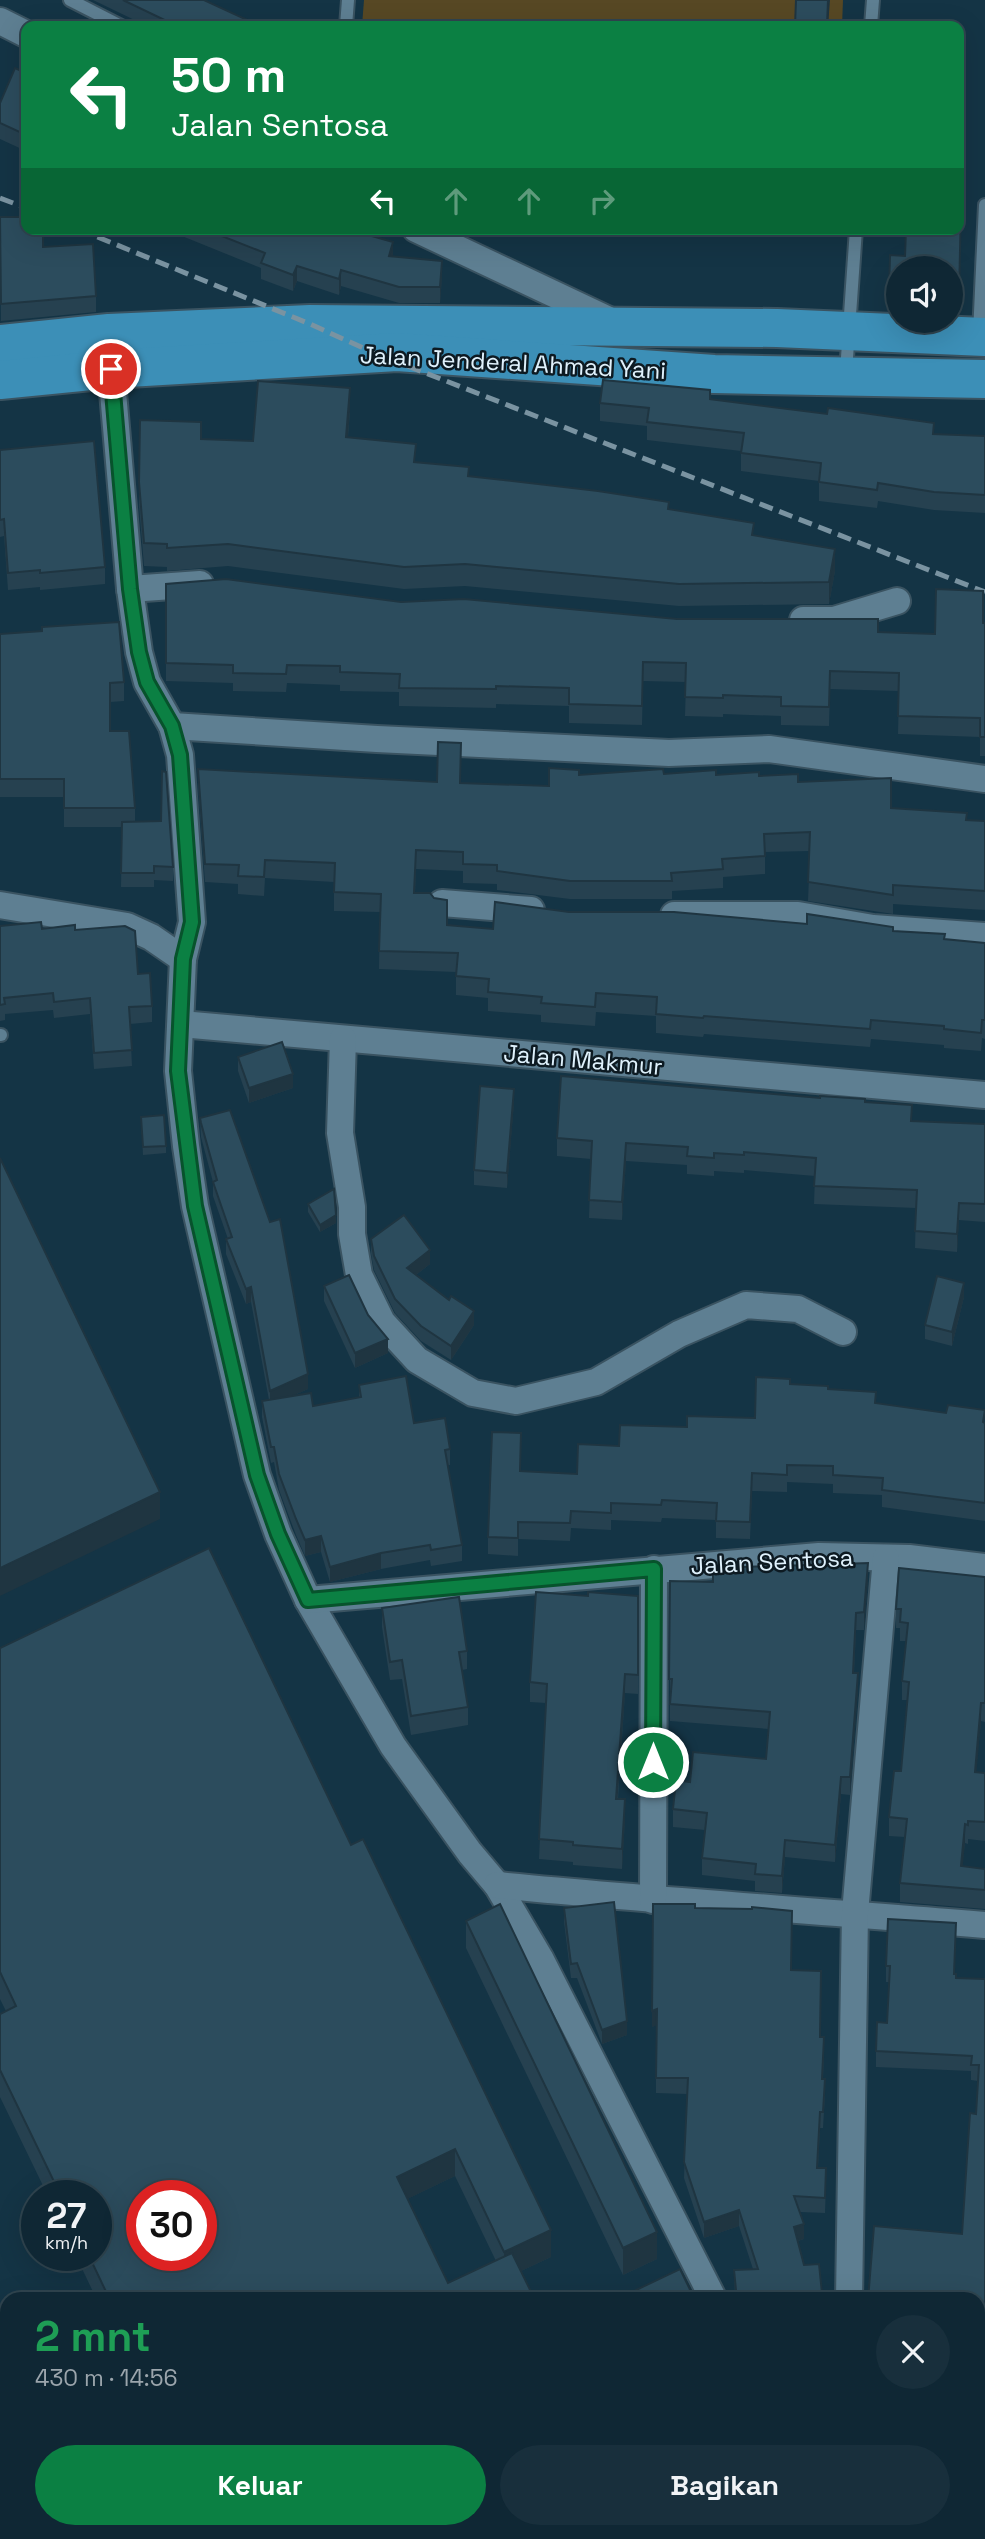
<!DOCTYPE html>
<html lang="id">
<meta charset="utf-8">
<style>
:root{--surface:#0f2734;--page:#182f3c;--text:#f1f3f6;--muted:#9ba5ac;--line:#2f444f;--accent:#0b8043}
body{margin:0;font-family:"Space Grotesk",sans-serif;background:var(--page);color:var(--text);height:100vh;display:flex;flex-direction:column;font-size:26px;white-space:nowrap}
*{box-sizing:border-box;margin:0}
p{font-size:23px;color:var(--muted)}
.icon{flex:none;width:38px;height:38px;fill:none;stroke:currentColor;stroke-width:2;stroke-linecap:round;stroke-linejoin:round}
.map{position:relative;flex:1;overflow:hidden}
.side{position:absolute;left:0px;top:2292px;width:985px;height:247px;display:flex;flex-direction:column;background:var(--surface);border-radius:21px 21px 0 0;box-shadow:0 7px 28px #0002,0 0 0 2px var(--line)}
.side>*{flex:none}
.guide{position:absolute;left:21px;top:21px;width:943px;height:214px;border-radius:14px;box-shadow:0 7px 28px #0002,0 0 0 2px var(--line);background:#0b8043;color:#fff;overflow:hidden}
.fabs{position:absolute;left:886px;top:256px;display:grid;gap:14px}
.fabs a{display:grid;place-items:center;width:77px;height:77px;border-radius:50%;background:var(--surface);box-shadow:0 7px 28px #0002,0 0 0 2px var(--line);font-size:35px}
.speed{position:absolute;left:21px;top:2180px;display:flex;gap:14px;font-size:35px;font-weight:700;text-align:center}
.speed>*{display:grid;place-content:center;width:91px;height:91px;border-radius:50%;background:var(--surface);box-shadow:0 7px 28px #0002,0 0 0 2px var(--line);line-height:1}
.speed small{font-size:18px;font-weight:400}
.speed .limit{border:10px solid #d22;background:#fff;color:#111}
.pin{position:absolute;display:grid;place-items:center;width:60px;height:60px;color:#fff;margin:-30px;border:4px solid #fff;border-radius:50%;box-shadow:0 2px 7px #0007}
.me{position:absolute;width:77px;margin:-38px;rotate:0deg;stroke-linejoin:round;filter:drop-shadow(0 0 5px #0008)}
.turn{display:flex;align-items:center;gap:24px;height:147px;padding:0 35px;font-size:32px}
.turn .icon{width:91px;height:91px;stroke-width:2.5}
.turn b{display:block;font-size:49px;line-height:60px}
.lanes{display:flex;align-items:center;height:66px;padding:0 35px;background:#0003;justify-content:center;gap:35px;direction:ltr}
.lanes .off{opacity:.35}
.round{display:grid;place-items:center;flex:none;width:74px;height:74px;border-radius:37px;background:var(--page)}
.summary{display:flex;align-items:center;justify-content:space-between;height:119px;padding:0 35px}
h1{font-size:42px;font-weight:700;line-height:52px;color:#1e9e55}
.primary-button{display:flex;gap:14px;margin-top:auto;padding:14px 35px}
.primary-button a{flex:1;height:80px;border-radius:42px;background:var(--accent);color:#fff;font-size:28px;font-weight:700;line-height:80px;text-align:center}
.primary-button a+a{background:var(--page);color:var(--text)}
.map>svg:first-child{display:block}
</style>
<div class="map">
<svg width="985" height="2539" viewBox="0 0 985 2539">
<rect width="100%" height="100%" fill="#143445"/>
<!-- green -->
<path fill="#574824" d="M364 0H843L842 26H362Z"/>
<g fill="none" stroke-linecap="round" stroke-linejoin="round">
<!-- lane casing -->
<g stroke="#3a5361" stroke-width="16">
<g id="lane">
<path d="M70 0 121 26"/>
<path d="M346 26 348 0"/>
<path d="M871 26 873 0"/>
<path d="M979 334 985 205"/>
<path d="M846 372 856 229"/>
<path d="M0 1035H1"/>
<path d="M0 2329 7 2344"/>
<path d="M98 2532 101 2539"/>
</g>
</g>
<!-- street casing -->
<g stroke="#3a5361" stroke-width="30">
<g id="street">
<path d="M0 21 26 34"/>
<path d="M416 229 611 321"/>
<path d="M111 369 130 589 139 652 147 682 172 726 180 755 192 922 183 959 178 1071 186 1146 195 1206 257 1475 278 1534 308 1600 393 1746 470 1853 497 1885 540 1958 714 2300"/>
<path d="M130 589 200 584"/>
<path d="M803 620H834L897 601"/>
<path d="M172 726 377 739 669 753 769 749 985 779"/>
<path d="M442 903 531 910"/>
<path d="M0 905 127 926 151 937 183 959"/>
<path d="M674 915H798L873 928 985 936"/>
<path d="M181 1024 985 1095"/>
<path d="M343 1039 340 1133 352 1207V1234L359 1275 382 1322 417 1360 473 1393 516 1401 596 1382 679 1334 746 1305 798 1309 843 1332"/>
<path d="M308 1600 819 1556 909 1558 985 1567"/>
<path d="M497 1885C659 1901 822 1911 985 1925"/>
<path d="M653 1900 654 1569"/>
<path d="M849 2300 855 1913 886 1558"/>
<path d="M836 2532 840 2539"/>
</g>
</g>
<!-- primary casing -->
<g stroke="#3a5361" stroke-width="42">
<g id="primary">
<path d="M0 344 109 333 310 324 777 328 985 337"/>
<path d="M0 380 111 369 397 352 714 374 985 379"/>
</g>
</g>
<!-- lane -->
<use href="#lane" stroke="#5e7f92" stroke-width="12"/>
<!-- street -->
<use href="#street" stroke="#5e7f92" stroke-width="26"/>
<!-- primary -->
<use href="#primary" stroke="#3c8fb7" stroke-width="38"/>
<!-- rail -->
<g stroke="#7a93a1" stroke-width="5" stroke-dasharray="14 7" stroke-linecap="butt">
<path d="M0 198 26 208"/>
<path d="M78 229 310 324 372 352 985 592"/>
</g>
</g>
<!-- wall -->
<g fill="#264150" fill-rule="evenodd">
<path d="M93 0H204L256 26H147Z"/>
<path d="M26 73V151L0 139V103Z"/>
<path d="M959 207H961V222L959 311 950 310V268H898V307L889 306 890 255 905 256 906 229H959Z"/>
<path d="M0 217 43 247 96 296V312L1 321Z"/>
<path d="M176 229H357V232L393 256 442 277 440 303H399L341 286 339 295 297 281 293 291 261 279V268L177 234Z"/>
<path d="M710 399 934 434 985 436V513L934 510 878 501 877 508 819 501V481L741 471V451L647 440V426L600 421V403Z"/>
<path d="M350 411 348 437 416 462 469 477 669 509 754 536 835 571 829 604 679 606 465 586 404 589 228 566 167 571V567L144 566 139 505V482L201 439 253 441Z"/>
<path d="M0 450 105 567V584L40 590V587L8 590 4 536 0 537Z"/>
<path d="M166 584 401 602 878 632 935 634 985 623V756H980V737L898 734 899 691 830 689 829 726 781 725V716L723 714V717L685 716 686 682 643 681 642 725 569 723V706L496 704V708L399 706V692L340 691V685L287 683 286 692 233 691V683L166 681Z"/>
<path d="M0 634 124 682V701L110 702V731L135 808V822L173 867V881L154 880V887H121L122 827H64V797H0Z"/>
<path d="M198 769 461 783 549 786 579 775 664 774 759 776 798 782 891 808 967 820 985 821V910L893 904V914L808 901 810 851 765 852V874L723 877V888L672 891V899H570L497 890V884L463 883V871L416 869 415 893 447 925 493 929 569 912 893 931 945 940 985 943V1039L982 1038 981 1051 944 1048V1045L871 1039 870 1047 704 1034 703 1037 656 1033V1016L596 1012 595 1026 541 1022V1015L488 1011V998L456 995V972L379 969 380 912 334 911V882L265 878 264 896 238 894V884L205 882 198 787Z"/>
<path d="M0 926 75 930 138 974 152 1006V1022L130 1024 132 1066 94 1069 90 1014 54 1018 53 1010 5 1014V1020L0 1021Z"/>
<path d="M238 1057 293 1088 249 1103 238 1071Z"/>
<path d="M865 1102 912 1121 985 1124V1222L959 1220 957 1252 915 1248 916 1208 814 1204 815 1176 744 1170V1173L714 1171V1176L687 1174V1165L626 1161 622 1220 589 1218 591 1159 557 1156V1138Z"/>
<path d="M514 1103 507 1188 474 1185V1170Z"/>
<path d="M141 1117 166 1146V1153L143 1155Z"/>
<path d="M200 1118 308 1389 292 1396 313 1406 359 1397V1385L450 1449V1465H448L462 1545V1561L431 1566 430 1560 381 1569 330 1582 321 1552 305 1556 296 1535 279 1490 274 1462 271 1463 262 1417V1401L269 1400 251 1302 246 1304 226 1254V1239H228L213 1196V1182L201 1137Z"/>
<path d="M308 1204 336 1223 320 1232 308 1212Z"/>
<path d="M371 1239 430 1264 416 1275 449 1300 474 1325 451 1360 421 1341 395 1313 374 1270 371 1254Z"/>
<path d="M324 1286 368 1315 388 1353 355 1368 324 1301Z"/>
<path d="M964 1297 952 1346 925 1339V1325Z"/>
<path d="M790 1384 828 1389 876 1403 985 1423V1521L882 1507V1495L833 1493V1484L787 1482V1492L752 1491 750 1539 716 1538V1520L662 1518 661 1522 611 1520V1530L571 1528 570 1541 518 1539V1556L488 1554V1537L521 1471 577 1474 619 1446 687 1427 755 1418Z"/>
<path d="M713 1568 868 1580 864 1630H856L854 1673 858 1690 850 1795 841 1794 835 1862 785 1857 782 1893 755 1891V1881L702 1875V1858L705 1830 673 1827V1809L690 1782 766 1759 769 1729 670 1721V1581L713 1582Z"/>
<path d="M985 1577V1722L981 1721 976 1772 985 1773V1841L968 1839V1844L965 1843 962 1866 985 1869V1909L900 1902V1883L905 1837 889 1836V1817L901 1771 907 1700H902V1681L906 1641H900V1628H896V1609Z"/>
<path d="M588 1596H638V1694L625 1693 618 1799 625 1819 622 1869 573 1865V1862L539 1859 546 1703 530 1702V1682Z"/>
<path d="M382 1608 467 1651V1669L462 1670 468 1707V1725L411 1735 402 1679 390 1680 382 1627Z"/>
<path d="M0 1648 351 1845 551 2257 521 2271 535 2300H97L76 2256H96V2196H48L0 2097V2014L6 2011 0 1999ZM455 2176 496 2261 448 2283 407 2199Z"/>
<path d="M564 1908 627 2035 602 2044 577 1978H571L564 1922Z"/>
<path d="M695 1908 791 1970 820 2037 824 2053 823 2079 825 2095 823 2128H820L818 2168 826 2184 825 2213 800 2212 804 2239 798 2241 804 2265 822 2293V2300H735L734 2270 753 2269 739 2226 704 2238 684 2178 687 2094 656 2093V2025L652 2027Z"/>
<path d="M466 1921 657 2259 623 2275 466 1948Z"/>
<path d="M956 1938 954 1974 956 1978 985 1979V2539H875V2532L962 2234 976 2114 978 2081 971 2080V2071L876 2067V2051L887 2023 889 1982H886V1966Z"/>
<path d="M158 2532H686L689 2539H161Z"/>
<path d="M734 2532H807L810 2539H737Z"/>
</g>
<!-- shaded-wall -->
<g fill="#1f3541">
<path d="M828 0H830L828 26H827Z"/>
<path d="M393 242V258L389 256Z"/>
<path d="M442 261V277L440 303V287Z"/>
<path d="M297 266V281L293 291V275Z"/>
<path d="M341 270V286L339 295V279Z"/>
<path d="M350 388V411L346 459V437Z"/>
<path d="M835 549V571L829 604V582Z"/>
<path d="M293 1074V1088L249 1103V1088Z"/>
<path d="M514 1089V1103L507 1188V1173Z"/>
<path d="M626 1143V1161L622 1220V1202Z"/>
<path d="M959 1203V1220L957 1252V1234Z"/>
<path d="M336 1215V1223L320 1232V1225Z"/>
<path d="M430 1250V1264L407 1282V1268Z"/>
<path d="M964 1283V1297L952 1346V1332Z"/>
<path d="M251 1287V1302L246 1304V1289Z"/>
<path d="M474 1311V1325L451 1360V1346Z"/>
<path d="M388 1339V1353L355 1368V1353Z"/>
<path d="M308 1374V1389L270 1406V1391Z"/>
<path d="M160 1492V1519L0 1596V1568Z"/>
<path d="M321 1536V1552L305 1556V1540Z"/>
<path d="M381 1553V1569L330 1582V1567Z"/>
<path d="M868 1563V1580L864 1630V1612Z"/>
<path d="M858 1673V1690L850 1795V1777Z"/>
<path d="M625 1674V1693L616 1818V1799Z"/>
<path d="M981 1703V1721L975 1790V1772Z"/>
<path d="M841 1777V1794L835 1862V1845Z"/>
<path d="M625 1799V1819L622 1869V1849Z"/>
<path d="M965 1824V1843L961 1885V1866Z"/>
<path d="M785 1840V1857L782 1893V1876Z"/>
<path d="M657 2009V2025L652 2027V2011Z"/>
<path d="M627 2021V2035L602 2044V2030Z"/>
<path d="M455 2149V2176L397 2204V2177Z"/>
<path d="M739 2210V2226L704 2238V2222Z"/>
<path d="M804 2224V2239L794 2242V2227Z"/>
<path d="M551 2230V2257L504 2279V2252Z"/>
<path d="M657 2232V2259L623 2275V2248Z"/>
</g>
<!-- building -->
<g fill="#2c4c5d" stroke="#1f3541" stroke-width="2" fill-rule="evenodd">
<path d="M123 0H204L256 24 255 26H177Z"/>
<path d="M796 0H828L827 26H713V22L795 26Z"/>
<path d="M15 68 26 73V135L0 123V103Z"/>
<path d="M959 207H961L959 296H950V268H898V293L889 292 890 255 905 256 906 229H959Z"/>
<path d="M0 217H26V229H43V247L93 244 96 296 1 304Z"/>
<path d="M204 229H354V231L393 242 389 256 442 261 440 287H399L341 270 339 279 297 266 293 275 261 263 265 253Z"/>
<path d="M603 380 710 390V399L827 414 828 408 934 423 933 434 985 436V495L934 492 878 483 877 490 819 482 821 463 741 453 744 433 647 422 649 408 600 403Z"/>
<path d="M258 381 350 388 346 437 416 444 414 462 469 467 468 476 598 491 669 502 668 509 754 523 752 535 835 549 829 582 679 584 465 564 404 567 228 544 167 548V544L144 543 139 482 140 420 201 422V439L253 441Z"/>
<path d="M94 441 105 567 40 573V570L8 573 4 519 0 520V450Z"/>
<path d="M226 579 401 602 464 599 677 619H878V632L935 634 936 589 983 591V623H985V737H980V718L898 716 899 673 830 671 829 707 781 706V697L723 695V698L685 697 686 663 643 662 642 706 569 704V688L496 686V689L399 688 400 674 340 672V666L287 665 286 674 233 673V665L166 663V584Z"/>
<path d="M119 622 124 682 110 683V731H129L135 808H64V779H0V634L42 631V627Z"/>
<path d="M438 742 461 743 460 783 549 786V768L579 770V775L663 769 664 774 716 770V775L759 772V776L798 774V782L891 778V808L967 813 966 820 985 821V891L893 885V895L808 882 810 832 764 834 765 856 722 859 723 869 671 873 672 881H570L497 871V865L463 864V852L416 850 414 893H430L434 898 447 900V925L493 929 495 902 569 912H674L807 924V914L893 927V931L945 934 944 939 985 943V1020H982L981 1033 944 1029V1026L871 1020 870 1029 704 1016 703 1018 656 1014 657 997 596 993 595 1007 541 1003 542 997 488 992 489 979 456 976 458 953 379 951 381 894 334 892 335 863 265 860 264 877 238 876 239 865 205 864 198 769 437 782Z"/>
<path d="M162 771 166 772 173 867 154 866V873H121L122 822 161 821Z"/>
<path d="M41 922 42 929 75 925V930L125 926 135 931 138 974 150 973 152 1006 129 1007 132 1050 94 1053 90 998 54 1002 53 993 4 998 5 1004 0 1005V926Z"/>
<path d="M282 1042 293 1074 249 1088 238 1057Z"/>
<path d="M561 1076 820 1098V1096L865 1099V1102L912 1105 911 1121 985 1124V1204L959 1203 957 1234 915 1231 917 1190 814 1186 816 1158 744 1152V1155L714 1153V1158L687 1156 688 1147 626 1143 622 1202 589 1200 592 1141 557 1138Z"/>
<path d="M480 1086 514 1089 507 1173 474 1170Z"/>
<path d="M230 1110 270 1222 280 1219 308 1374 270 1391 251 1287 246 1289 226 1239 232 1237 213 1182 217 1180 201 1123 200 1118Z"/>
<path d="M164 1115 166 1146 143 1147 141 1117Z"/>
<path d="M0 1158 160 1492 0 1568Z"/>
<path d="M334 1189 336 1215 320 1225 308 1204Z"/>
<path d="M404 1215 430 1250 407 1268 449 1300 451 1296 474 1311 451 1346 421 1326 395 1299 374 1256 371 1239Z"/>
<path d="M349 1275 368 1315 388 1339 355 1353 324 1286Z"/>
<path d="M937 1276 964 1283 952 1332 925 1325Z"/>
<path d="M406 1376 414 1423 445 1418 450 1449 445 1450 462 1545 431 1550 430 1545 381 1553 330 1567 321 1536 305 1540 296 1519 279 1474 274 1447H271L262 1401 311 1393 313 1406 361 1397 359 1385Z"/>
<path d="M756 1377 790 1379V1384L828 1386V1389L876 1392 875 1403 946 1413 948 1405 985 1410 983 1422 985 1423V1503L882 1490 883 1478 833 1475V1466L787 1465V1475L752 1473 750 1522 716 1521 717 1503 662 1500 661 1505 611 1503V1513L571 1511 570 1523 518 1522V1538L488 1537 492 1432 521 1433 520 1471 577 1474 578 1444 619 1446 620 1425 687 1427V1416L755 1418Z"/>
<path d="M209 1548 351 1845 363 1839 551 2230 504 2252 455 2149 397 2177 448 2283 512 2253 535 2300H110L89 2256H96V2196H61L0 2070V2014L16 2006 0 1972V1648ZM142 2196H201V2256H142Z"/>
<path d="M868 1563 864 1612 856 1613 853 1673H858L850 1777H841L835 1845 785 1840 782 1876 755 1874 756 1864 702 1858 707 1813 673 1809 676 1780 690 1782 693 1752 766 1759 770 1712 670 1704 672 1679H669L670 1581 713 1582V1568Z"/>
<path d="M899 1568 985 1577V1703H981L975 1772 985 1773V1822L968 1821V1825L965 1824 961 1866 985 1869V1890L900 1883 907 1819 889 1817 894 1771H901L909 1682 902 1681 908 1623 900 1622 901 1609H896Z"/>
<path d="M536 1592 588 1596V1592L638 1596V1675L625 1674 616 1799H625L622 1849 573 1845V1842L539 1839 547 1684 530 1682Z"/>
<path d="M459 1597 467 1651 459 1652 468 1707 411 1716 402 1660 390 1662 382 1608Z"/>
<path d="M614 1902 627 2021 602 2030 577 1963 571 1964 564 1908Z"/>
<path d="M500 1904 657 2232 623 2248 466 1921Z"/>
<path d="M653 1904H695V1908L752 1909V1907L792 1911 791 1970 821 1971 820 2037H824L822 2079H825L823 2112H820L817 2168H826L825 2198 794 2196 804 2224 794 2227 804 2265 819 2264 822 2293H815V2300H764V2298L737 2300 734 2270 758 2269 739 2210 704 2222 684 2162 688 2078H656L657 2009 652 2011Z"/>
<path d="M888 1919 956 1923 954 1974H956V1978L985 1979V2538L927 2532 926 2539 875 2534V2532H978V2300H868L874 2226 962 2234 970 2113 976 2114 979 2065H971L972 2056 876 2051 877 2022 887 2023 890 1966H886Z"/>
<path d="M680 2269 695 2300H635L632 2292Z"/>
<path d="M171 2532H686L689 2539H174Z"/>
<path d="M747 2532H807L810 2539H750Z"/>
</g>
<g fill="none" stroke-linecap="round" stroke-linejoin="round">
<!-- route casing -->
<g stroke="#07532c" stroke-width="18">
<path id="route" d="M111 369 130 589 139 652 147 682 172 726 180 755 192 922 183 959 178 1071 195 1206 257 1475 278 1534 308 1600 654 1569 653 1762"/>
</g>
<!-- route -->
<use href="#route" stroke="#0b8043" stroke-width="12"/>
</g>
<g text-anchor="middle" stroke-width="5" stroke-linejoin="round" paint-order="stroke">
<!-- street labels -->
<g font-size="24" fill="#dff1fc" stroke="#0d1a22">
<text transform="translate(513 363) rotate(3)" y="8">Jalan Jenderal Ahmad Yani</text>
<text transform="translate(583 1060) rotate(5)" y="8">Jalan Makmur</text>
<text transform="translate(772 1562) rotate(-3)" y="8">Jalan Sentosa</text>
</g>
</g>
</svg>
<div class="fabs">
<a><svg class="icon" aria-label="sound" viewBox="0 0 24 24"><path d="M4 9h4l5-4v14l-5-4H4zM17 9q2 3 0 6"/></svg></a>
</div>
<div class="speed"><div>27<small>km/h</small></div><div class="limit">30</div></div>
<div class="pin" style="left:111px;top:369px;background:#d93025"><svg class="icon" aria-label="arrive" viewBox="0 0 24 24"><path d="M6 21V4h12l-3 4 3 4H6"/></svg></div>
<svg class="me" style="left:653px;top:1762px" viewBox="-20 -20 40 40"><circle r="17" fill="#0b8043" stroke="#fff" stroke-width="3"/><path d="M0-11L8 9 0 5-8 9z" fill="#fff"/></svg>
<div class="guide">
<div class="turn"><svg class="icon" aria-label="left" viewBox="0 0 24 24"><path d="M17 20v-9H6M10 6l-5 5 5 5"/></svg><div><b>50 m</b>Jalan Sentosa</div></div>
<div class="lanes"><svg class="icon" aria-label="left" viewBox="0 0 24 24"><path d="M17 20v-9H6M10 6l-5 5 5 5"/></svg><svg class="icon off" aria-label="ahead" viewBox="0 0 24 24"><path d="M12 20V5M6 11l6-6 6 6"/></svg><svg class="icon off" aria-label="ahead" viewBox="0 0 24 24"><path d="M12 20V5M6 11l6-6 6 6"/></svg><svg class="icon off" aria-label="right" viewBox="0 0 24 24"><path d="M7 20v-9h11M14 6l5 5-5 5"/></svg></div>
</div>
<section class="side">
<div class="summary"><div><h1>2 mnt</h1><p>430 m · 14:56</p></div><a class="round"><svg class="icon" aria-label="close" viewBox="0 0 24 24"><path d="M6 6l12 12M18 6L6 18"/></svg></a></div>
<div class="primary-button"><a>Keluar</a><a>Bagikan</a></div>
</section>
</div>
